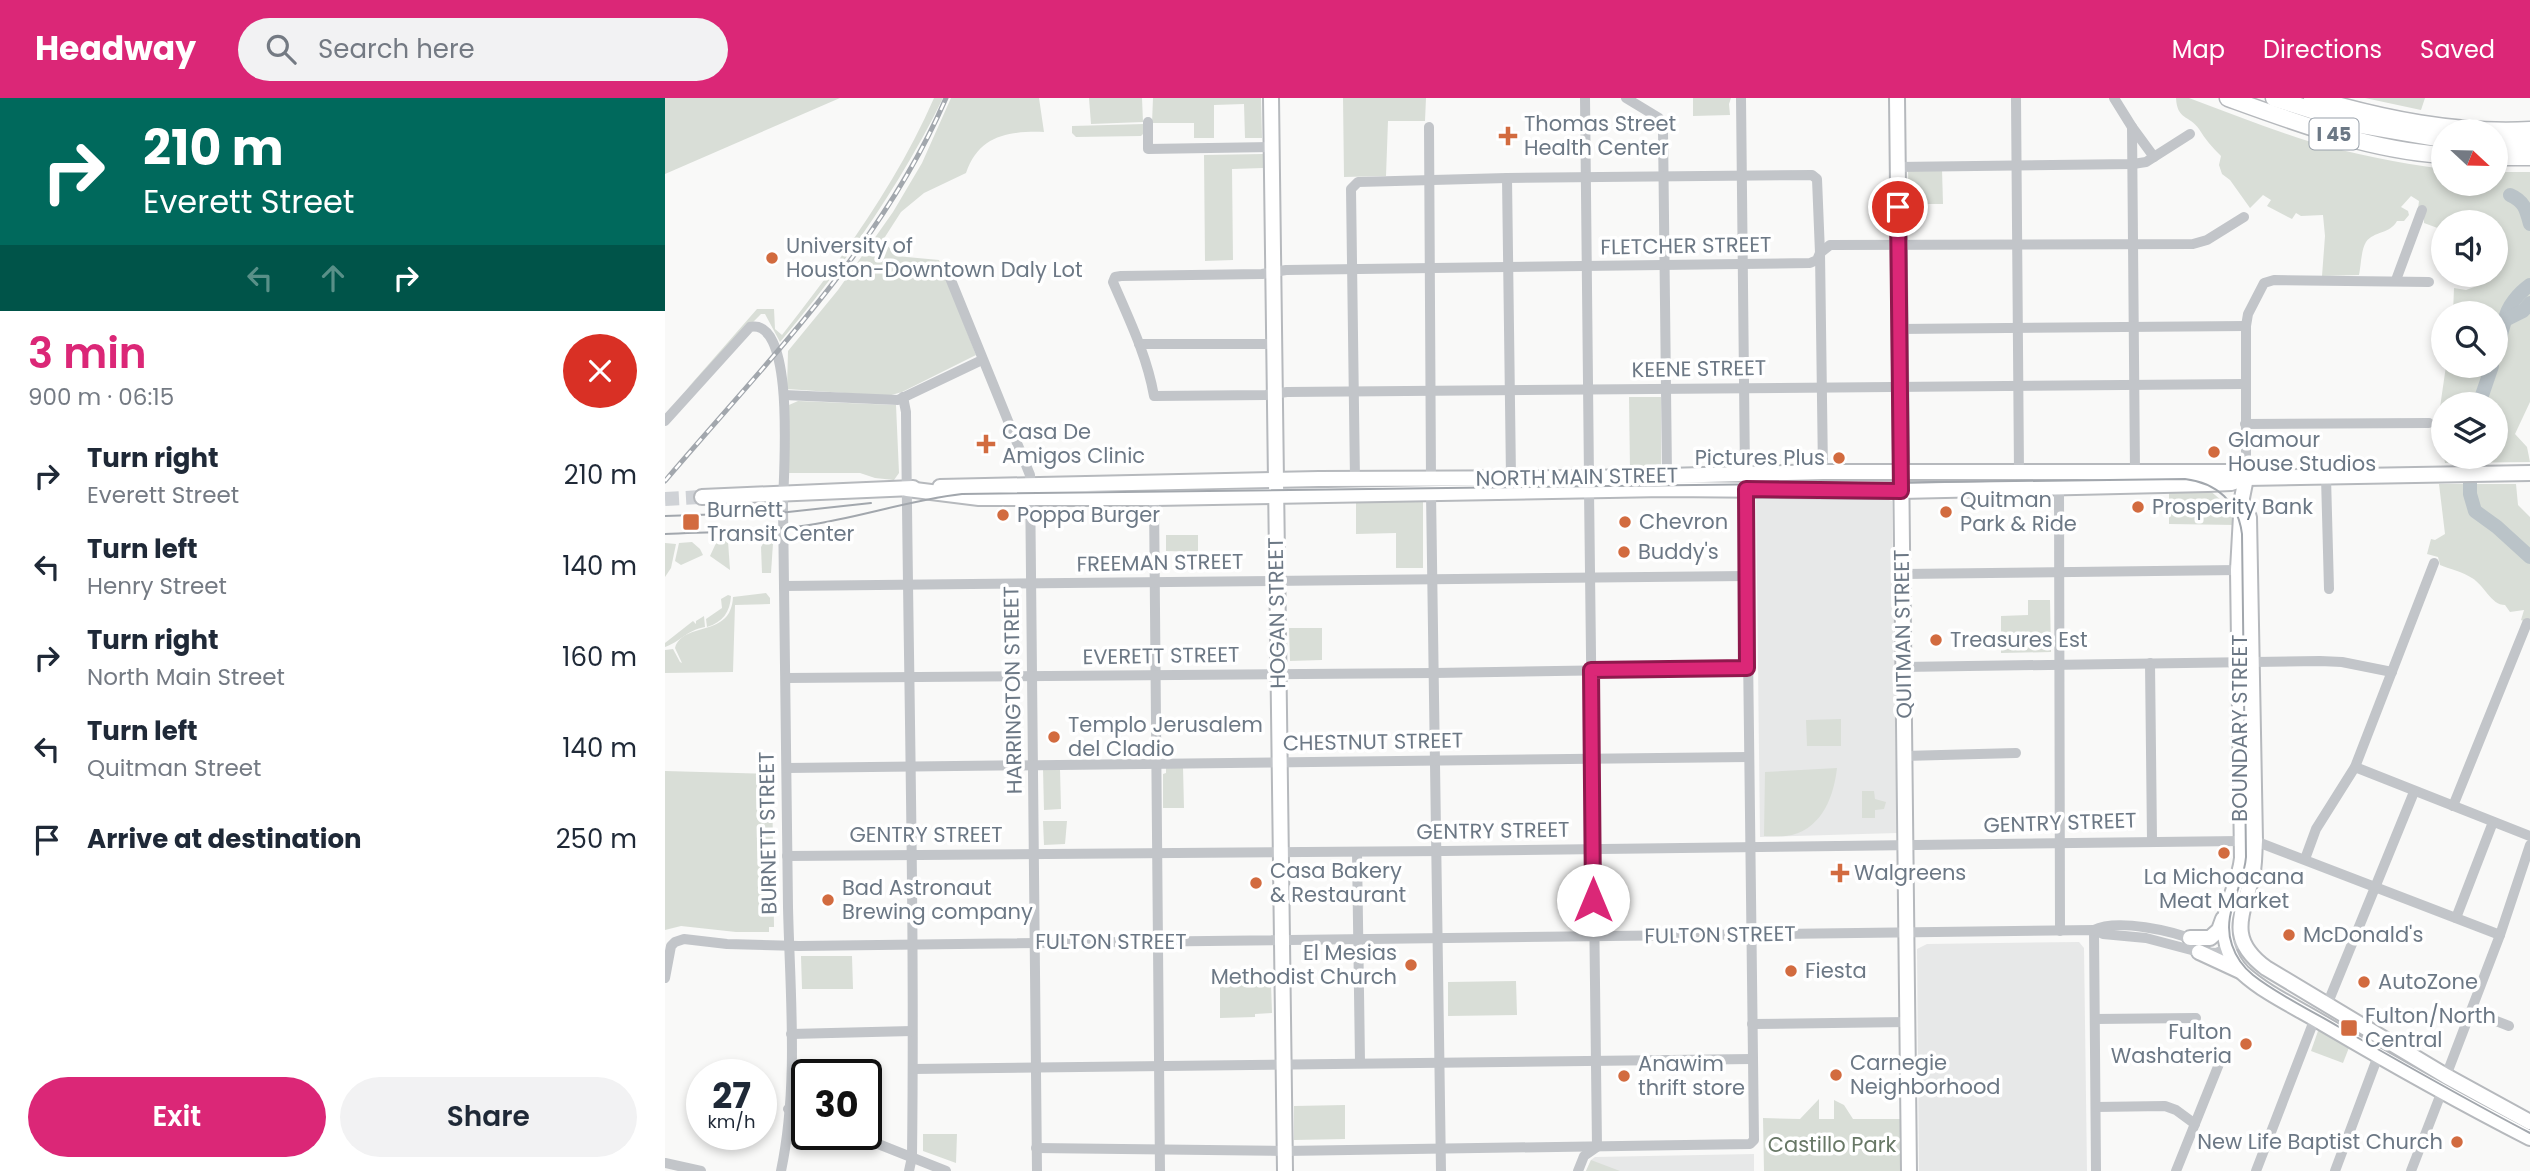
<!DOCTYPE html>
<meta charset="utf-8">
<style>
:root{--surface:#fff;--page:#f2f2f3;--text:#1f2937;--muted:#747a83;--accent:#db2777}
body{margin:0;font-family:Poppins,sans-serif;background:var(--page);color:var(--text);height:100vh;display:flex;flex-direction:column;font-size:26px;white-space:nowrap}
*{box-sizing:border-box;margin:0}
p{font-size:23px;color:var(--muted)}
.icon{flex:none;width:38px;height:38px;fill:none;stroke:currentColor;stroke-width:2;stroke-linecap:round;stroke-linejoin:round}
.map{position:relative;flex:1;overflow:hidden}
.panel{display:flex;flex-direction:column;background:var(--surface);width:665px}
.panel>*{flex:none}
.banner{background:#00695c;color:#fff;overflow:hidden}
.needle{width:46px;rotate:112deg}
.buttons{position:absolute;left:1766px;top:21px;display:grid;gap:14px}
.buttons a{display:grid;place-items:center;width:77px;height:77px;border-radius:50%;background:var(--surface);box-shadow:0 4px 10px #0003;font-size:35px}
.speed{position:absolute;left:21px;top:961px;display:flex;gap:14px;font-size:35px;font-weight:700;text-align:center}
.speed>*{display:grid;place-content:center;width:91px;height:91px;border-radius:50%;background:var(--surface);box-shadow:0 4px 10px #0003;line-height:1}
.speed small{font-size:18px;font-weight:400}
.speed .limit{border:4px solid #111;border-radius:10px;background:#fff;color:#111}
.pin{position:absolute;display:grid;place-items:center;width:60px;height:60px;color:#fff;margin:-30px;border:4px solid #fff;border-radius:50%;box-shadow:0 2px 7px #0007}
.me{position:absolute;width:77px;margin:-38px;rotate:0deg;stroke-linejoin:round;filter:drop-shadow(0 0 5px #0008)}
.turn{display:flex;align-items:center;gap:24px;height:147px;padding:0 28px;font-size:32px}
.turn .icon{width:91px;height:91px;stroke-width:2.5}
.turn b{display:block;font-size:49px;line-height:60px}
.lanes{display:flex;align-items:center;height:66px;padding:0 28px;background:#0003;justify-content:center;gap:35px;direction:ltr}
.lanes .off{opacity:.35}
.round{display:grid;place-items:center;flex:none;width:74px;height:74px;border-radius:37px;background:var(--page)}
.head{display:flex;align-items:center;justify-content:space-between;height:119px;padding:0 28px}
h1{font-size:42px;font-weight:600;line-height:52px;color:var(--accent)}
.cta{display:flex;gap:14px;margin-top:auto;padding:14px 28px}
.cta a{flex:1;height:80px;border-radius:42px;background:var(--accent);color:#fff;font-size:28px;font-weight:600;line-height:80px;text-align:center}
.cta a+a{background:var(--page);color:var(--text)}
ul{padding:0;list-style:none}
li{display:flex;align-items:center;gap:21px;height:91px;padding:0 28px}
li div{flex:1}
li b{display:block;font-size:26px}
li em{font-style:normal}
header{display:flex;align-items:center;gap:42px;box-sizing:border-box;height:98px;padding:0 35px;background:var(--accent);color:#fff}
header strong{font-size:33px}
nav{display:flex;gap:38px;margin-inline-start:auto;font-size:24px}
.search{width:490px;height:63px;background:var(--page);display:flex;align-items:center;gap:18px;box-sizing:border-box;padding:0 24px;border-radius:38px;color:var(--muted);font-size:26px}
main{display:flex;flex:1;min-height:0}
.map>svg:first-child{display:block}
</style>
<header>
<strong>Headway</strong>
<div class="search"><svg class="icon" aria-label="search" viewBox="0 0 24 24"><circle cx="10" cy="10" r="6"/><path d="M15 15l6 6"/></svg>Search here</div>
<nav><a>Map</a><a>Directions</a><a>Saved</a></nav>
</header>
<main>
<section class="panel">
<div class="banner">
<div class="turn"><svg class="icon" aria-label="right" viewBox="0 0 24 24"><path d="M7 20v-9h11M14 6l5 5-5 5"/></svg><div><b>210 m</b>Everett Street</div></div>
<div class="lanes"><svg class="icon off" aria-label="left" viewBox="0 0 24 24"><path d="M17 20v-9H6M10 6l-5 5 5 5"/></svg><svg class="icon off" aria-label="ahead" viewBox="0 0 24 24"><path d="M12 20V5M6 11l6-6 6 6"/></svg><svg class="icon" aria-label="right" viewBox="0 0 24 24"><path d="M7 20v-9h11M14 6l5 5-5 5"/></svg></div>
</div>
<div class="head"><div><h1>3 min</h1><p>900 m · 06:15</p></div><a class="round" style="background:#d93025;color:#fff"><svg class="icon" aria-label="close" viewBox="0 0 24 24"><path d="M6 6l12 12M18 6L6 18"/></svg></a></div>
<ul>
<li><svg class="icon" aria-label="right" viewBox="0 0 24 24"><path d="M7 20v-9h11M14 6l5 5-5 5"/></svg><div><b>Turn right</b><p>Everett Street</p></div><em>210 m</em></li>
<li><svg class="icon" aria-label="left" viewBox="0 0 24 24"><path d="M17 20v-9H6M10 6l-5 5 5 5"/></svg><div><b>Turn left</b><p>Henry Street</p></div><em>140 m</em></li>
<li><svg class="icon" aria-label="right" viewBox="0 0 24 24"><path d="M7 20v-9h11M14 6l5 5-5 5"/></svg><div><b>Turn right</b><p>North Main Street</p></div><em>160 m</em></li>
<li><svg class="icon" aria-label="left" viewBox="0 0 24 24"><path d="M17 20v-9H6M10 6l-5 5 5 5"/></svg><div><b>Turn left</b><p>Quitman Street</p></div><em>140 m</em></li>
<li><svg class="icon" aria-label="arrive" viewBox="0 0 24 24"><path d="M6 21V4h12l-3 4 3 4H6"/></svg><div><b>Arrive at destination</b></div><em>250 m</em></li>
</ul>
<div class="cta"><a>Exit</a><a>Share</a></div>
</section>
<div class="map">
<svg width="1865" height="1073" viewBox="0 0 1865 1073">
<rect width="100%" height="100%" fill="#f9f9f8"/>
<!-- built -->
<g fill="#e7e8e8">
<path d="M1207 397 1227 403 1232 735 1095 739 1091 398Z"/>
<path d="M1414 844 1419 850 1422 1073H1254L1252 851 1262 846Z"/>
<path d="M1089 1056V1073H921L926 1062 930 1059Z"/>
</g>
<!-- green -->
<g fill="#d9ded7">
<path d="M0 0H175L0 76Z"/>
<path d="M269 0H278C235 88 178 169 115 244L100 216H96L21 292 92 211H109L110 231 117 237C175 163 231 87 269 0Z"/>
<path d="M286 0H374L379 34C343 33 314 37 301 75L259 95 236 114 218 142 231 158 274 162 311 257 237 294 223 298 122 291 123 253 173 192 228 114 257 65Z"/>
<path d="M424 0H477L478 24 426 26Z"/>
<path d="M488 0H596L597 40H580L579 6 549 7V40H529V25H487Z"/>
<path d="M678 0H761L760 23H723L721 78 679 79Z"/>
<path d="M1028 0H1066L1064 6 1065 17 1028 18Z"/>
<path d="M1511 0H1524C1564 15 1605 31 1646 44 1689 56 1733 65 1778 71V86H1830L1831 74H1865V304L1850 336 1862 349 1865 364 1780 365 1779 359H1830V306H1778V356L1772 330 1781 268H1830V215H1788L1789 190 1801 192 1812 188 1814 177H1830V124H1778V132L1759 125V112L1753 111 1754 103 1746 98 1736 109 1743 113 1744 117 1739 123H1732C1725 136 1709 133 1701 144 1696 152 1696 168 1694 177L1657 178 1660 138 1658 117 1636 118 1631 115 1627 121 1602 108 1606 102 1598 97 1585 110 1565 82 1557 76 1554 67 1556 58C1547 49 1540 41 1534 31 1524 17 1512 22 1511 0Z"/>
<path d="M1700 0H1760L1756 12Z"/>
<path d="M479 26V35L476 38 411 39 407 35V28Z"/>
<path d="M598 56V70L567 71 568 162 540 163 539 57Z"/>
<path d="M1277 71 1278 106H1244L1243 72Z"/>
<path d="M964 299H996V369L991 373 965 372Z"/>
<path d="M133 303 231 307 234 375 229 382 210 380 195 375H124V307Z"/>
<path d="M1774 386H1851L1853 407 1865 419V526L1856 522 1859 512 1845 514 1840 507C1826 507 1820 488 1807 480 1798 474 1785 471 1775 467L1773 459 1762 456 1766 441 1770 442 1780 436Z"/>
<path d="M1544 392 1562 407 1571 427 1504 426V393Z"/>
<path d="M691 403H758V470H731V435L691 436Z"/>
<path d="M501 437H533V454L501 453Z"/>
<path d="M52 443H63L65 472 45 458Z"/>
<path d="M27 444 35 451 38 457 16 467 10 463 14 445Z"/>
<path d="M99 444 108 445 106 475H97L96 449Z"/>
<path d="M0 445 11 446 6 470 0 479Z"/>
<path d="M101 495 105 500V506L70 507 68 574 0 575V552L8 551 15 564 17 565 10 550C19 522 66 541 68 499Z"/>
<path d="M63 497 66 498C65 514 58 524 42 529L41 521 57 510 56 501Z"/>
<path d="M1363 502H1385L1386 554 1336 555V518L1363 517Z"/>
<path d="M39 518 40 529C22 532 15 544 0 549V545L28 523 31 526V523Z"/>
<path d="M624 530H657V562L625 563Z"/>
<path d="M1176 621V648H1142L1141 622Z"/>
<path d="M518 669 519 710H498V676L501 675V670Z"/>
<path d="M1172 670C1169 697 1158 729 1127 737 1119 739 1108 738 1099 738L1100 674Z"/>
<path d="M378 671H395L396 711 379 712Z"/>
<path d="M0 673 107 676 109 829H104V834H71L16 828 0 832Z"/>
<path d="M1197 693H1209L1210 701 1221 704 1219 711 1210 712V720H1197Z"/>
<path d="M378 723H402L400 746 379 747Z"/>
<path d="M136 858H187L188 891H137Z"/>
<path d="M851 883 852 917 783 918V884Z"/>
<path d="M606 886 607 915 590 916V919L555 920V887Z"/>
<path d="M1659 931 1685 947 1678 965 1646 953 1653 933Z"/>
<path d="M1154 1001V1021H1169V1002L1179 1007 1188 1021H1235L1236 1073H1099L1098 1020 1135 1021Z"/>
<path d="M680 1007V1041L629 1042V1008Z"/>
<path d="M258 1036H292L291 1065 258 1053Z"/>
<path d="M926 1062 955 1073H921Z"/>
</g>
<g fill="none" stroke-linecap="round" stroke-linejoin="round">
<!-- river -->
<g stroke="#bac3c8" stroke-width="14">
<path d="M1845 97C1859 103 1861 111 1865 126"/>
<path d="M1840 222C1842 208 1854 195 1865 187"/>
<path d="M1830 257 1840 222 1858 213 1865 205"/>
<path d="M1814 306 1827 268"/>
<path d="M1805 359V396L1810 413 1832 429 1865 459"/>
</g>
<!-- major-tunnel -->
<path stroke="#cfd2d6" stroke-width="14" stroke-dasharray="14 7" stroke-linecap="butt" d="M0 401 37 399"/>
<!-- major casing -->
<g stroke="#b6b9bd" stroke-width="18">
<g id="major">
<path d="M606 0 620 1073"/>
<path d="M1232 0 1244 1073"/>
<path d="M1581 380 1577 400 1573 472 1577 760C1574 792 1552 813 1562 847 1565 858 1570 867 1578 875 1601 896 1633 910 1659 926 1727 966 1795 1004 1865 1040"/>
<path d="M275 389 654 381 924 380 1158 374H1571L1581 380"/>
<path d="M242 391 314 400H489L1000 391 1236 393 1543 386 1566 385 1581 380 1865 375"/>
<path d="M37 399 248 390"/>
<path d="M1584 419 1590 743C1589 756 1590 770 1586 782 1576 820 1563 842 1601 870L1781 978 1865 1024"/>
<path d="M1525 840H1545L1554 832 1558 821"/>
<path d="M1534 854 1575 873"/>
</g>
</g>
<!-- highway casing -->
<g stroke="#b5b8bc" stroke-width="19">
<g id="highway">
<path d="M1563 0C1632 25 1704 52 1778 57"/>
<path d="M1609 0 1691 26 1778 41"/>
<path d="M1647 0C1718 21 1791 36 1865 32"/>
<path d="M1830 44H1865"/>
<path d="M1830 59H1865"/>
</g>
</g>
<!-- minor -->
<g stroke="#c2c5c9" stroke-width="10">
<path d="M920 0 924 380"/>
<path d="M961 0 994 20 998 32 1002 378"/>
<path d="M1076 0 1080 376"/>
<path d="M1351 0 1354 375"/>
<path d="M1449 0 1467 29 1470 374"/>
<path d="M483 24V51L606 49"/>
<path d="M764 29 766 382"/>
<path d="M1467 29 1489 59"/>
<path d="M1232 69 1468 66 1481 64 1525 36"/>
<path d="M842 80 846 380"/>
<path d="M1579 119 1542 142 1528 146 1165 147 1155 155 1152 162 1145 165 621 172 597 176 456 178 450 179 448 184C464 221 482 258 489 298L601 297 622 294 1580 286"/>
<path d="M281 170 365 377 372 1073"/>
<path d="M1731 182 1757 112"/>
<path d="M1234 231 1581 228"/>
<path d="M474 246H610"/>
<path d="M119 297 233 302 317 262"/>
<path d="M238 299 241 314C243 562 250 811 247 1059L244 1073"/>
<path d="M0 323 85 229C132 219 118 381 118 408 120 542 121 676 123 809 125 896 134 987 116 1073"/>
<path d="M1580 326 1764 325"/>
<path d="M1661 379 1664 491"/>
<path d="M1581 380V228L1583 216 1599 185 1609 182 1764 184"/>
<path d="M690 382 686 91 693 84 842 80 1147 77 1152 81 1155 155 1158 374"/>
<path d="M1394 388 1395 833"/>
<path d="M766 395 776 1073"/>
<path d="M489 400 495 1073"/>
<path d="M1238 476 1573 472"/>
<path d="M119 488 1081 478"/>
<path d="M1485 565 1487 742"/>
<path d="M1238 569 1655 563 1677 564 1727 574"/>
<path d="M121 580 769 575 1082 570"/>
<path d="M1239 658 1351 655"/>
<path d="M1690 669 1865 738"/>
<path d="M122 670 1084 659"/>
<path d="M1788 708 1862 525"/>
<path d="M1590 743 1835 837"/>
<path d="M692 754 695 964"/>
<path d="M122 758 779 753 1576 743"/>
<path d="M1640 761 1651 731 1690 669 1769 465"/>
<path d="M1791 820 1828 724"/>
<path d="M1429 832 1431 1073"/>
<path d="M1429 832C1452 820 1508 833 1532 843"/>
<path d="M0 880 6 848 10 844 19 841 62 846 134 848 1429 832 1438 836 1481 840 1534 854 1551 855 1570 847"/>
<path d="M1662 907 1749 694"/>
<path d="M1806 913 1844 928"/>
<path d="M1430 921 1531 920"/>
<path d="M1087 926 1242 924"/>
<path d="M126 936 247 933"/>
<path d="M248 971 1087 961"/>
<path d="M1781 978 1835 837 1865 747"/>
<path d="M1431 1009 1500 1008 1511 1012 1530 1026"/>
<path d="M123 1011 142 1018"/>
<path d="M188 1036 281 1073"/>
<path d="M371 1050 619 1053 1085 1046 1089 1042 1081 391"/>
<path d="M0 1065 36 1073"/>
<path d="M913 1073 919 1058 932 1049 924 392"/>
<path d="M1511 1073 1554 966"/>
<path d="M1591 1073 1650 920"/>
<path d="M1670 1073 1713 958"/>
<path d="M1746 1073 1777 993"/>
</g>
<!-- major -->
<use href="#major" stroke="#fff" stroke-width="14"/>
<!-- highway -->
<use href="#highway" stroke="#fff" stroke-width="16"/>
<!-- tram -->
<g stroke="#a2a7ad" stroke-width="2">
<path d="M0 418 123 414 206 405"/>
<path d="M0 436C48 434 97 434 144 427 196 419 245 402 297 396L1520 381C1552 385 1573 404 1577 436L1581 759C1579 789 1556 816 1567 847 1571 859 1578 869 1588 877 1613 897 1646 912 1674 929 1737 965 1800 1001 1865 1035"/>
</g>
<!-- rail casing -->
<g stroke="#a2a7ad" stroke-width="5">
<path id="rail" d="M0 383C102 263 218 147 281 0"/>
</g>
<!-- rail -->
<use href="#rail" stroke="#fff" stroke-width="2.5" stroke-dasharray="8" stroke-linecap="butt"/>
</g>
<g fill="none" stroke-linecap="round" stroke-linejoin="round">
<!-- route casing -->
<g stroke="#8e194d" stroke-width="18">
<path id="route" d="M928 802 926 572 1082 570 1081 391 1236 393 1233 109"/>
</g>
<!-- route -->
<use href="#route" stroke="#db2777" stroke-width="12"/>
</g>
<!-- markers -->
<g fill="#d26b3f" stroke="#fff" stroke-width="2.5">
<path d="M839.5 27.5h7v7h7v7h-7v7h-7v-7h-7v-7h7z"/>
<circle cx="107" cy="160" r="7"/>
<path d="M317.5 335.5h7v7h7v7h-7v7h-7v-7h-7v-7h7z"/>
<circle cx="1549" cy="354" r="7"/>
<circle cx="1174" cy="360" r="7"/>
<circle cx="1473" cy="409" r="7"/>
<circle cx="1281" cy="414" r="7"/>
<circle cx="338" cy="417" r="7"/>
<rect x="17" y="415" width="18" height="18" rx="3.5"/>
<circle cx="960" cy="424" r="7"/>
<circle cx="959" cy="454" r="7"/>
<circle cx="1271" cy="542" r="7"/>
<circle cx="389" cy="639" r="7"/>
<circle cx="1559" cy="755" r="7"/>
<path d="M1171.5 764.5h7v7h7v7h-7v7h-7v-7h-7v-7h7z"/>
<circle cx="591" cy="785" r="7"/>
<circle cx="163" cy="802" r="7"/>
<circle cx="1624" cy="837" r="7"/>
<circle cx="746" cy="867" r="7"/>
<circle cx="1126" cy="873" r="7"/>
<circle cx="1699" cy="884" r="7"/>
<rect x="1675" y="921" width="18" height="18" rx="3.5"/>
<circle cx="1581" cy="946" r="7"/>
<circle cx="1171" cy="977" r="7"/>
<circle cx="959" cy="978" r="7"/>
<circle cx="1792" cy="1044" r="7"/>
</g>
<g text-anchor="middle" stroke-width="7" stroke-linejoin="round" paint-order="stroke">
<!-- shield labels -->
<rect fill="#fff" stroke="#98a0aa" stroke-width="2" x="1644.5" y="20.5" width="49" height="31" rx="5"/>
<g font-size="19" font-weight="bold" fill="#6c7885">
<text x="1669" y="43">I 45</text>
</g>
<!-- poi labels -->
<g font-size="21" fill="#6c7885" stroke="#fff" text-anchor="start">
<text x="859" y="33">Thomas Street<tspan x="859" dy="24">Health Center</tspan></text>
<text x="121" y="155">University of<tspan x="121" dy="24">Houston-Downtown Daly Lot</tspan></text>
<text x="337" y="341">Casa De<tspan x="337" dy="24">Amigos Clinic</tspan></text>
<text x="1563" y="349">Glamour<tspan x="1563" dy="24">House Studios</tspan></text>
<text x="1160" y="367" text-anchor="end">Pictures Plus</text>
<text x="1295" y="409">Quitman<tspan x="1295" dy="24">Park &amp; Ride</tspan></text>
<text x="1487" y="416">Prosperity Bank</text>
<text x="42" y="419">Burnett<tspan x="42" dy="24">Transit Center</tspan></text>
<text x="352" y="424">Poppa Burger</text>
<text x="974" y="431">Chevron</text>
<text x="973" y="461">Buddy's</text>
<text x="1285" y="549">Treasures Est</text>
<text x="403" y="634">Templo Jerusalem<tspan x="403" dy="24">del Cladio</tspan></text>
<text x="605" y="780">Casa Bakery<tspan x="605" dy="24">&amp; Restaurant</tspan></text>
<text x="1189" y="782">Walgreens</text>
<text x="1559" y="786" text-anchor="middle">La Michoacana<tspan x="1559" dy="24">Meat Market</tspan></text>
<text x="177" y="797">Bad Astronaut<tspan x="177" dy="24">Brewing company</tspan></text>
<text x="1638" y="844">McDonald's</text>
<text x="732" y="862" text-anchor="end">El Mesias<tspan x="732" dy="24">Methodist Church</tspan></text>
<text x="1140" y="880">Fiesta</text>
<text x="1713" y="891">AutoZone</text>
<text x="1700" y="925">Fulton/North<tspan x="1700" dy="24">Central</tspan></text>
<text x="1567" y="941" text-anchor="end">Fulton<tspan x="1567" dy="24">Washateria</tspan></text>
<text x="1185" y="972">Carnegie<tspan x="1185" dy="24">Neighborhood</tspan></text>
<text x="973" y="973">Anawim<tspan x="973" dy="24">thrift store</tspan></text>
<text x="1778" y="1051" text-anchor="end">New Life Baptist Church</text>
</g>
<!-- street labels -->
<g font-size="21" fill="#6c7885" stroke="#fff">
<text transform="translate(1021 148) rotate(-1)" y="7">FLETCHER STREET</text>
<text transform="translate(1034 271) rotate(-1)" y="7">KEENE STREET</text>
<text transform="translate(912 379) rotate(-1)" y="7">NORTH MAIN STREET</text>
<text transform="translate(495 465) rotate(-1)" y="7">FREEMAN STREET</text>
<text transform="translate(612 515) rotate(-91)" y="7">HOGAN STREET</text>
<text transform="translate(1238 536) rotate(-91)" y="7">QUITMAN STREET</text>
<text transform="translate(496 558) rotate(-1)" y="7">EVERETT STREET</text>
<text transform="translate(348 592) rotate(-91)" y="7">HARRINGTON STREET</text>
<text transform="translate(1575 630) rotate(-90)" y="7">BOUNDARY STREET</text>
<text transform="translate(708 644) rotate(-1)" y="7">CHESTNUT STREET</text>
<text transform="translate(1395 725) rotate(-2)" y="7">GENTRY STREET</text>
<text transform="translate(828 733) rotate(-1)" y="7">GENTRY STREET</text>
<text transform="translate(103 735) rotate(-91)" y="7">BURNETT STREET</text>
<text x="261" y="744">GENTRY STREET</text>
<text transform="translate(1055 837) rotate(-1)" y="7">FULTON STREET</text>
<text x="446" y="851">FULTON STREET</text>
</g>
<!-- park labels -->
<g font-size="21" fill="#687866" stroke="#fff">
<text x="1167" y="1054">Castillo Park</text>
</g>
</g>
</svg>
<div class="buttons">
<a><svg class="needle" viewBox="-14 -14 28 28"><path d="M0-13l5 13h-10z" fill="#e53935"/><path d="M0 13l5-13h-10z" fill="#747a83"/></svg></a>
<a><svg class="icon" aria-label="sound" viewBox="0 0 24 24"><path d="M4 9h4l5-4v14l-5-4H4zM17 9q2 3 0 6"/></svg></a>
<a><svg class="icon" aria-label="search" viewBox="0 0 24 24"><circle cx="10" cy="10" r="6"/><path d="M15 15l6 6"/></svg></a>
<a><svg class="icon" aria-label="layers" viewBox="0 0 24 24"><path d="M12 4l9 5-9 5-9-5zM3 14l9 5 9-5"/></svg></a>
</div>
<div class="speed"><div>27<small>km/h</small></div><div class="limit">30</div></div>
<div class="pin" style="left:1233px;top:109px;background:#d93025"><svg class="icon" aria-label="arrive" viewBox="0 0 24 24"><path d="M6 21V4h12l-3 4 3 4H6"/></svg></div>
<svg class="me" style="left:928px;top:802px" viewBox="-20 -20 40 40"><circle r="19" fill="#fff"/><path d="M0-13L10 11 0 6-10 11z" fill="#db2777"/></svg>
</div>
</main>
